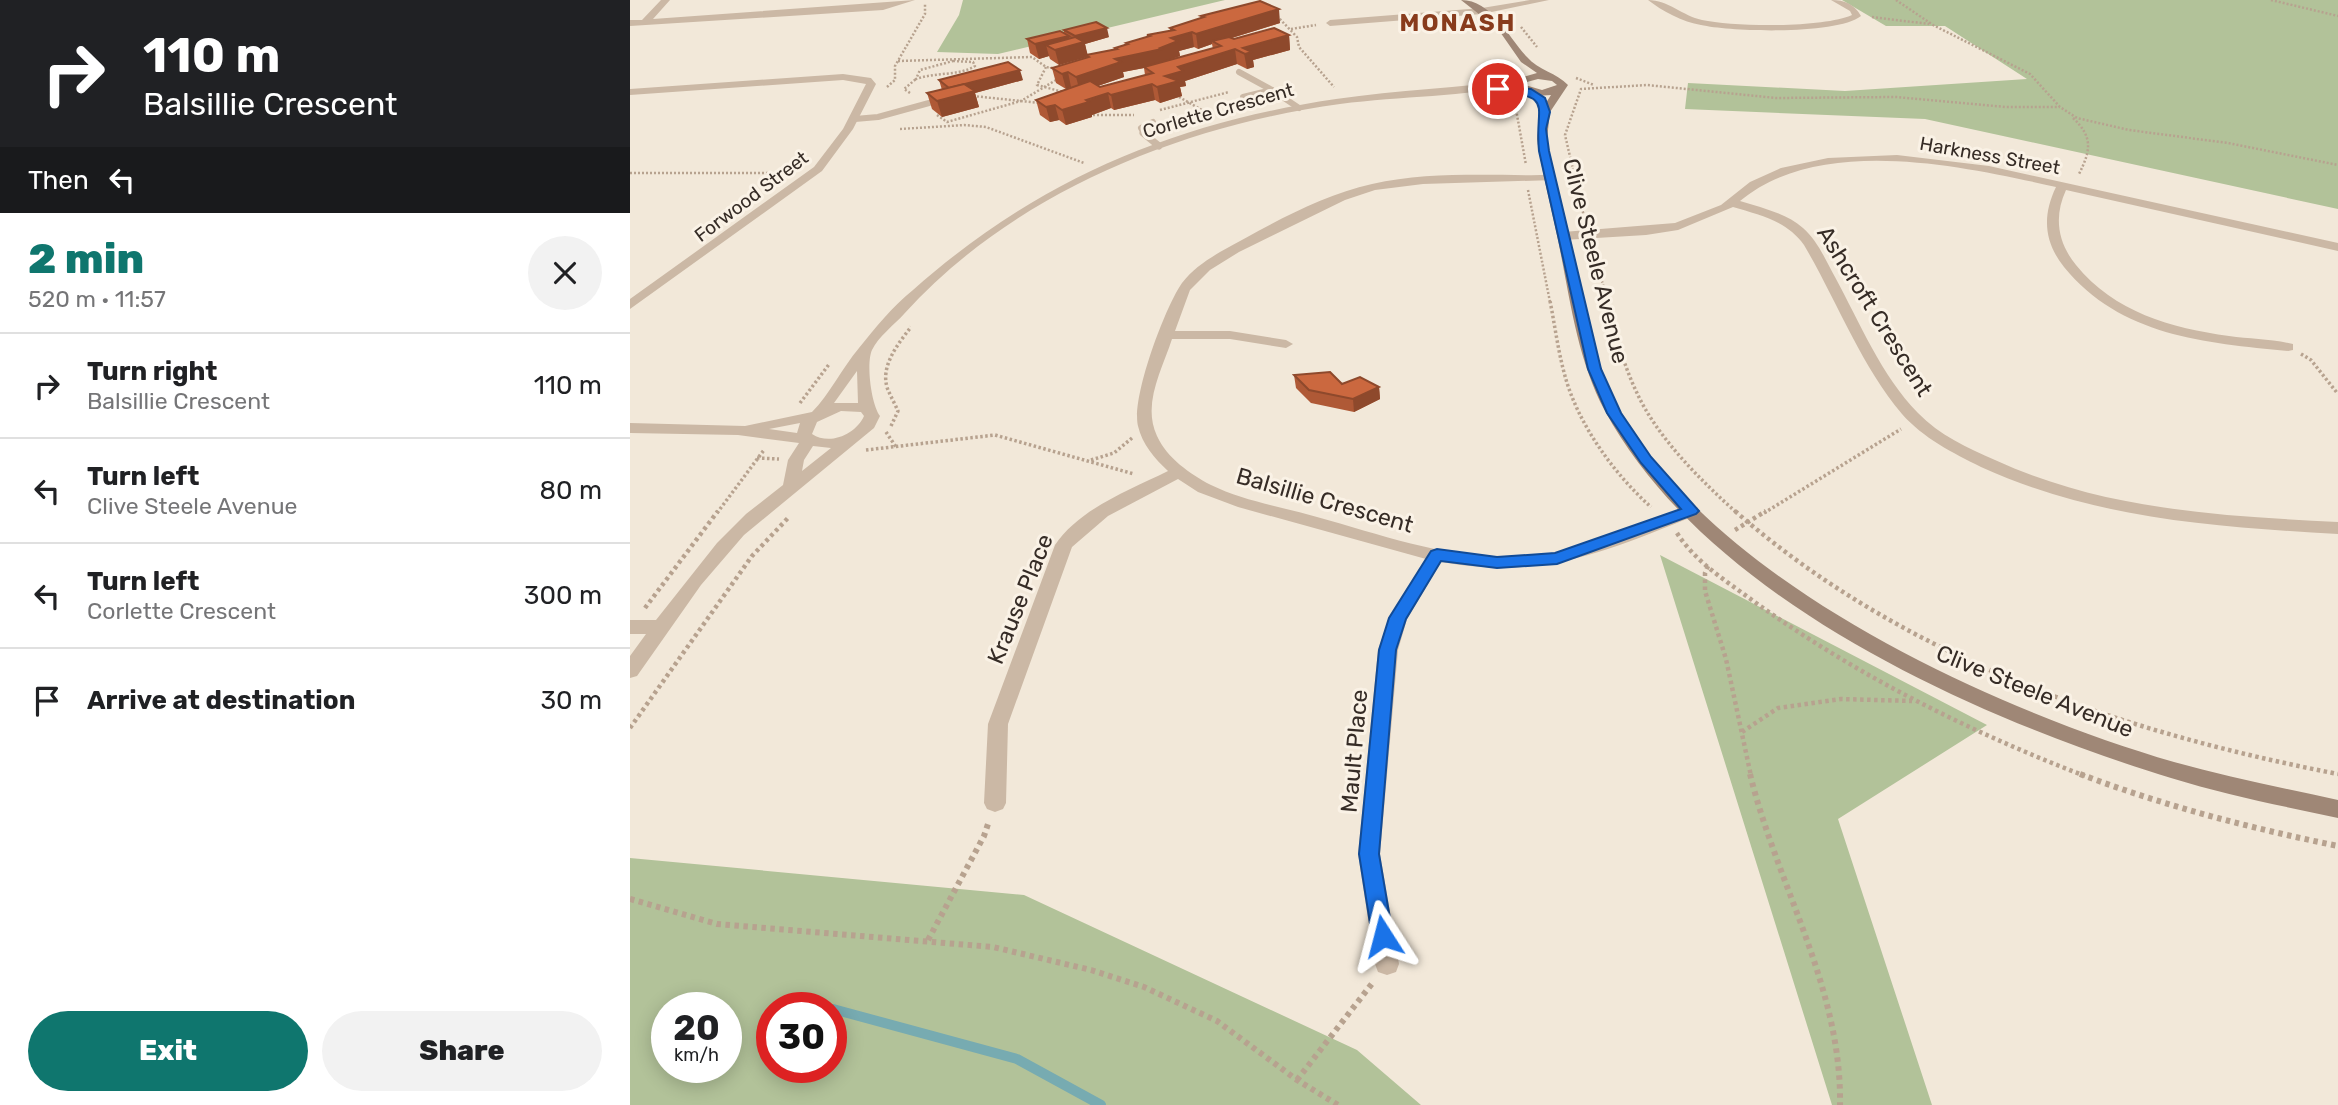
<!DOCTYPE html>
<meta charset="utf-8">
<style>
:root{--surface:#fff;--page:#f2f2f2;--text:#202124;--muted:#757577;--line:#e0e0e0;--accent:#0f766e}
body{margin:0;font-family:Rubik,sans-serif;background:var(--page);color:var(--text);height:100vh;display:flex;flex-direction:column;font-size:26px;white-space:nowrap}
*{box-sizing:border-box;margin:0}
p{font-size:23px;color:var(--muted)}
.icon{flex:none;width:38px;height:38px;fill:none;stroke:currentColor;stroke-width:2;stroke-linecap:round;stroke-linejoin:round}
.map{position:relative;flex:1;overflow:hidden}
.panel{display:flex;flex-direction:column;background:var(--surface);width:630px}
.panel>*{flex:none}
.banner{background:#202124;color:#fff;overflow:hidden}
.speed{position:absolute;left:21px;top:992px;display:flex;gap:14px;font-size:35px;font-weight:700;text-align:center}
.speed>*{display:grid;place-content:center;width:91px;height:91px;border-radius:50%;background:var(--surface);box-shadow:0 4px 18px #0003;line-height:1}
.speed small{font-size:18px;font-weight:400}
.speed .limit{border:10px solid #d22;background:#fff;color:#111}
.pin{position:absolute;display:grid;place-items:center;width:60px;height:60px;color:#fff;margin:-30px;border:4px solid #fff;border-radius:50%;box-shadow:0 2px 7px #0007}
.me{position:absolute;width:77px;margin:-38px;rotate:351deg;stroke-linejoin:round;filter:drop-shadow(0 0 5px #0008)}
.turn{display:flex;align-items:center;gap:24px;height:147px;padding:0 28px;font-size:32px}
.turn .icon{width:91px;height:91px;stroke-width:2.5}
.turn b{display:block;font-size:49px;line-height:60px}
.then{display:flex;align-items:center;height:66px;padding:0 28px;background:#0003;gap:14px;font-size:26px}
.round{display:grid;place-items:center;flex:none;width:74px;height:74px;border-radius:37px;background:var(--page)}
.head{display:flex;align-items:center;justify-content:space-between;height:119px;padding:0 28px}
h1{font-size:42px;font-weight:800;line-height:52px;color:var(--accent)}
.primary-button{display:flex;gap:14px;margin-top:auto;padding:14px 28px}
.primary-button a{flex:1;height:80px;border-radius:42px;background:var(--accent);color:#fff;font-size:28px;font-weight:800;line-height:80px;text-align:center}
.primary-button a+a{background:var(--page);color:var(--text)}
ul{padding:0;list-style:none}
li{display:flex;align-items:center;gap:21px;height:105px;padding:0 28px;border-top:2px solid var(--line)}
li div{flex:1}
li b{display:block;font-size:26px}
li em{font-style:normal}
main{display:flex;flex:1;min-height:0}
.map>svg:first-child{display:block}
</style>
<main>
<section class="panel">
<div class="banner">
<div class="turn"><svg class="icon" aria-label="right" viewBox="0 0 24 24"><path d="M7 20v-9h11M14 6l5 5-5 5"/></svg><div><b>110 m</b>Balsillie Crescent</div></div>
<div class="then">Then<svg class="icon" aria-label="left" viewBox="0 0 24 24"><path d="M17 20v-9H6M10 6l-5 5 5 5"/></svg></div>
</div>
<div class="head"><div><h1>2 min</h1><p>520 m · 11:57</p></div><a class="round"><svg class="icon" aria-label="close" viewBox="0 0 24 24"><path d="M6 6l12 12M18 6L6 18"/></svg></a></div>
<ul>
<li><svg class="icon" aria-label="right" viewBox="0 0 24 24"><path d="M7 20v-9h11M14 6l5 5-5 5"/></svg><div><b>Turn right</b><p>Balsillie Crescent</p></div><em>110 m</em></li>
<li><svg class="icon" aria-label="left" viewBox="0 0 24 24"><path d="M17 20v-9H6M10 6l-5 5 5 5"/></svg><div><b>Turn left</b><p>Clive Steele Avenue</p></div><em>80 m</em></li>
<li><svg class="icon" aria-label="left" viewBox="0 0 24 24"><path d="M17 20v-9H6M10 6l-5 5 5 5"/></svg><div><b>Turn left</b><p>Corlette Crescent</p></div><em>300 m</em></li>
<li><svg class="icon" aria-label="arrive" viewBox="0 0 24 24"><path d="M6 21V4h12l-3 4 3 4H6"/></svg><div><b>Arrive at destination</b></div><em>30 m</em></li>
</ul>
<div class="primary-button"><a>Exit</a><a>Share</a></div>
</section>
<div class="map">
<svg width="1708" height="1105" viewBox="0 0 1708 1105">
<rect width="100%" height="100%" fill="#f2e8d9"/>
<!-- green -->
<g fill="#b2c299" fill-rule="evenodd">
<path d="M333 0H595L368 54 307 52 329 15Z"/>
<path d="M1212 0H1708V209L1295 119 1055 109 1058 83 1215 91 1397 79 1315 26H1256Z"/>
<path d="M1030 555 1357 725 1208 819 1302 1105H1202Z"/>
<path d="M0 858 394 895 727 1050 791 1105H0ZM37 1008H96V1068H37ZM142 1008H201V1068H142Z"/>
</g>
<g fill="none" stroke-linecap="round" stroke-linejoin="round">
<!-- stream -->
<path stroke="#77abb1" stroke-width="10" d="M203 1009 387 1059 471 1105"/>
<!-- path-far3 -->
<g stroke="#b7a28f" stroke-width="2.5" stroke-dasharray="2 2" stroke-linecap="butt">
<path d="M1266 0 1303 25 1400 74 1430 107 1447 118 1499 130 1598 143 1708 165"/>
<path d="M1641 0 1708 16"/>
<path d="M647 16 667 37 669 47 704 87"/>
<path d="M1242 17 1299 24"/>
<path d="M891 27 907 47"/>
<path d="M661 29 686 25"/>
<path d="M268 61 402 57 416 67 428 69"/>
<path d="M323 61 343 62 345 66C329 76 306 72 286 79L290 70Z"/>
<path d="M416 67 407 85 433 92"/>
<path d="M946 78 964 85"/>
<path d="M257 87 265 80V66L295 14V4"/>
<path d="M280 93 274 89 286 79"/>
<path d="M343 96 410 103"/>
<path d="M549 97 579 114"/>
<path d="M884 98 896 165"/>
<path d="M530 110 599 92"/>
<path d="M307 115 317 122 391 101 431 77"/>
<path d="M463 115H504"/>
<path d="M1443 118C1463 137 1461 150 1449 174"/>
<path d="M270 129 334 125 356 127 454 163"/>
<path d="M0 173H153"/>
<path d="M898 190 920 302"/>
<path d="M955 221 935 135 951 89 1017 85 1146 98 1266 97 1376 107H1430"/>
<path d="M963 250 978 302"/>
</g>
<!-- path-far2 -->
<g stroke="#b7a28f" stroke-width="3.5" stroke-dasharray="2.5 2.5" stroke-linecap="butt">
<path d="M920 301C925 326 928 351 935 376 948 424 984 474 1021 507"/>
<path d="M977 301C985 332 993 364 1007 393 1027 437 1071 481 1107 513"/>
<path d="M1671 354 1681 360 1708 394"/>
<path d="M170 403 200 363"/>
<path d="M261 426 268 411C265 404 261 397 258 390 249 367 268 344 281 327"/>
<path d="M256 432 266 447"/>
<path d="M236 450 365 435 504 474"/>
<path d="M127 458 149 459"/>
<path d="M461 460 484 453 502 438"/>
<path d="M87 513 134 450"/>
<path d="M1134 513 1271 429"/>
</g>
<!-- path-far1 -->
<g stroke="#b7a28f" stroke-width="4.5" stroke-dasharray="3.5 3.5" stroke-linecap="butt">
<path d="M1105 511C1274 659 1491 732 1708 774"/>
<path d="M1105 530 1136 511"/>
<path d="M1047 533C1066 563 1098 582 1126 603 1228 676 1338 731 1455 776"/>
<path d="M1078 566 1075 573V591L1096 659 1121 776"/>
<path d="M15 608 88 511"/>
<path d="M0 728 122 556 158 518"/>
<path d="M1112 732 1148 708 1211 699 1282 701"/>
</g>
<!-- path -->
<g stroke="#b7a28f" stroke-width="6" stroke-dasharray="4.5 4.5" stroke-linecap="butt">
<path d="M1120 774C1147 885 1212 988 1210 1105"/>
<path d="M1450 774C1534 806 1620 828 1708 846"/>
<path d="M0 899 87 924 363 947 461 970 514 987 587 1021 667 1080 708 1105"/>
<path d="M298 940 354 836 359 821"/>
<path d="M667 1080 744 981"/>
</g>
<!-- lane-far1 -->
<g stroke="#cbb8a5" stroke-width="6">
<path d="M609 72 642 90"/>
<path d="M613 97 642 90 669 108"/>
<path d="M225 119 248 117 299 103"/>
<path d="M515 135 511 128 523 122"/>
</g>
<!-- lane -->
<path stroke="#cbb8a5" stroke-width="7" d="M513 133 529 146"/>
<!-- street -->
<g fill="#cbb8a5" fill-rule="evenodd">
<path d="M31 0H40L23 19 285 0 253 10 0 26V20H12Z"/>
<path d="M900 0H919L852 14 700 26 696 23 700 20 852 8Z"/>
<path d="M1018 0C1038 0 1053 16 1072 20 1104 27 1193 28 1222 15L1220 11 1201 0C1215 0 1224 4 1231 16 1207 35 1102 32 1071 25 1053 22 1032 11 1018 0Z"/>
<path d="M213 74 241 78 246 84 223 129 192 171 0 309V299L184 167 213 129 236 84 213 80 0 95V89Z"/>
<path d="M891 79 894 80V84C834 97 771 96 710 104 551 126 383 193 274 314 265 324 248 337 242 350 236 363 241 404 250 416L244 428 114 535 71 585 7 676 0 678V656L16 634H0V620H26L87 543 116 514 153 485 158 460 169 443 108 435 0 433V423L115 426 182 412C200 394 212 368 229 348 245 328 263 306 283 290 407 180 543 123 706 99 768 90 830 88 891 79ZM227 371 228 403H204ZM211 411 231 412 234 416C226 434 200 446 182 434L187 422ZM170 423 167 433 139 429ZM183 446 201 448 172 471 174 460Z"/>
<path d="M1267 155 1359 166 1708 243V251L1436 190C1424 216 1427 242 1446 265 1484 312 1541 328 1599 336 1620 339 1642 339 1663 344V350L1658 351C1575 343 1490 336 1434 267 1414 242 1412 216 1426 187 1332 166 1191 134 1110 201 1132 208 1156 213 1173 228 1188 241 1196 261 1205 277 1230 323 1251 375 1288 413 1309 435 1338 448 1365 460 1474 510 1590 516 1708 522V534C1585 527 1465 519 1351 467 1323 453 1293 438 1272 414 1230 364 1207 301 1174 245 1157 221 1130 215 1103 207L1048 230 1016 235 933 240 927 236 933 232 1045 223 1091 205 1120 182 1151 168 1198 158Z"/>
<path d="M920 175 924 176V180L793 184 745 190 715 200 609 252 580 270 560 290 545 331H600L656 340 663 344 656 348 600 339H542C532 370 512 404 527 436 537 458 560 474 581 485 614 501 652 507 687 517 752 535 820 560 888 557 947 554 1001 528 1055 507H1067L1069 511 1067 515C973 552 915 580 811 562L777 619 768 650 750 854 769 964 766 972 757 975 748 972 745 964 728 854 748 650 759 618 796 559 608 507 568 492 548 479 478 516 442 547 378 724 376 803 373 809 365 812 357 809 354 803 358 724 425 545C450 508 500 490 538 471 525 459 512 444 508 426 501 398 535 307 552 283 562 270 575 261 590 252 637 226 689 196 742 184 800 171 861 176 920 175Z"/>
</g>
<!-- secondary -->
<path fill="#9f8776" fill-rule="evenodd" d="M831 0C862 0 878 37 897 57 908 70 927 73 938 85L920 112 917 139C923 172 933 205 940 238 953 296 961 357 990 410 1084 582 1362 709 1544 762 1598 777 1653 788 1708 800V818C1652 806 1596 795 1541 778 1345 718 1077 599 975 411 947 359 940 298 928 240 921 206 912 173 907 139L910 112 921 95 906 96 886 88 890 78 907 73 891 62 868 29ZM908 79 922 81 927 85 912 90 895 85 897 82Z"/>
</g>
<!-- wall -->
<g fill="#af5936" fill-rule="evenodd">
<path d="M571 16 650 23 602 38 604 39 659 35 660 50 623 60 624 67 617 69 607 64 555 81 556 86 550 87 552 96 530 103 525 100 484 110 481 108 462 115V117L436 125 429 120 420 122 410 115 406 100 436 89 426 83 422 68 457 58V57L429 65 420 59 419 56 409 59 400 53 397 39 434 33V30L479 37 455 44 457 55 485 49V48L496 45V43L518 37 517 35 540 31V28L571 18ZM582 44 583 49 535 62 550 56 549 51 564 47 568 49ZM514 68 515 75 470 87 468 86 494 77 493 72Z"/>
<path d="M309 80H393L345 93 349 107 312 117 302 109 297 93 312 90Z"/>
<path d="M664 375 712 384 749 387 750 399 724 412 681 403 666 388Z"/>
</g>
<!-- shaded-wall -->
<g fill="#8e492c">
<path d="M649 9 650 23 585 43 582 41V44L568 49 566 34Z"/>
<path d="M477 28 479 37 455 44 458 56 456 55 457 57 429 65 425 50 416 45 419 56 409 59 405 44 439 36 441 46 445 36Z"/>
<path d="M562 32 564 47 549 51 550 56 535 61V64L493 72 494 77 450 92 446 77 485 59 530 48 541 38Z"/>
<path d="M659 35 660 50 623 60 624 67 617 69 613 48Z"/>
<path d="M605 49 607 64 555 81 556 86 550 87 552 96 530 103 527 87 535 76 548 67Z"/>
<path d="M390 70 393 80 345 93 349 107 312 117 307 101 320 88Z"/>
<path d="M438 72 441 87 436 89 432 74Z"/>
<path d="M522 84 525 100 484 110 481 95Z"/>
<path d="M478 93 481 108 462 115V117L436 125 432 110Z"/>
<path d="M425 105 429 120 420 122 416 107Z"/>
<path d="M749 387 750 399 724 412 723 399Z"/>
</g>
<!-- building -->
<g fill="#cb683f" stroke="#8e492c" stroke-width="2">
<path d="M630 1 649 9 566 34 562 32 541 38 548 41 530 48 532 49 485 59 491 62 446 77 438 72 432 74 422 68 459 57 456 55 487 49 485 48 498 44 496 43 520 36 517 35 544 30 540 28 574 17 571 16Z"/>
<path d="M466 22 477 28 445 36 434 30Z"/>
<path d="M644 28 659 35 613 48 622 52 615 54 605 49 548 67 553 71 535 76 549 81 527 87 522 84 481 95 478 93 456 100 459 102 432 110 425 105 416 107 406 100 460 81 470 87 523 73 514 67 591 46 582 41 599 37 604 39Z"/>
<path d="M430 31 439 36 405 44 397 39Z"/>
<path d="M445 37 454 42 425 50 416 45Z"/>
<path d="M378 62 390 70 319 88 309 80Z"/>
<path d="M334 84 345 91 307 101 297 93Z"/>
<path d="M700 372 712 384 730 377 749 387 723 399 679 390 664 375Z"/>
</g>
<!-- route -->
<path fill="#1a73e8" stroke="#114b97" stroke-width="2" d="M865 87 901 89 915 98 920 112 916 129 919 151 971 369 991 413 1021 457 1069 511 1066 514 927 564 867 568 811 561 776 619 766 650 749 854 763 936 760 943 753 946 745 943 742 936 729 854 749 650 759 618 801 551 807 549 867 557 925 553 1051 509 1011 463 977 413 958 369 909 151C904 105 926 97 868 91H865Z"/>
<g text-anchor="middle" stroke-width="6" stroke-linejoin="round" paint-order="stroke">
<!-- far-street labels -->
<g font-size="19" fill="#362c26" stroke="#faf2e6">
<text transform="translate(588 110) rotate(-16)" y="7">Corlette Crescent</text>
<text transform="translate(1360 155) rotate(10)" y="7">Harkness Street</text>
<text transform="translate(121 196) rotate(-37)" y="7">Forwood Street</text>
</g>
<!-- street labels -->
<g font-size="23" fill="#362c26" stroke="#faf2e6">
<text transform="translate(966 261) rotate(76)" y="8">Clive Steele Avenue</text>
<text transform="translate(1245 311) rotate(58)" y="8">Ashcroft Crescent</text>
<text transform="translate(695 500) rotate(16)" y="8">Balsillie Crescent</text>
<text transform="translate(390 599) rotate(-68)" y="8">Krause Place</text>
<text transform="translate(1405 691) rotate(22)" y="8">Clive Steele Avenue</text>
<text transform="translate(724 751) rotate(-85)" y="8">Mault Place</text>
</g>
<!-- far-district labels -->
<g font-size="24" font-weight="bold" letter-spacing="2" fill="#883b1c" stroke="#faf2e6">
<text x="828" y="31">MONASH</text>
</g>
</g>
</svg>
<div class="speed"><div>20<small>km/h</small></div><div class="limit">30</div></div>
<div class="pin" style="left:868px;top:89px;background:#d93025"><svg class="icon" aria-label="arrive" viewBox="0 0 24 24"><path d="M6 21V4h12l-3 4 3 4H6"/></svg></div>
<svg class="me" style="left:753px;top:936px" viewBox="-20 -20 40 40"><path d="M0-17L14 15 0 8-14 15z" fill="#1a73e8" stroke="#fff" stroke-width="4"/></svg>
</div>
</main>
